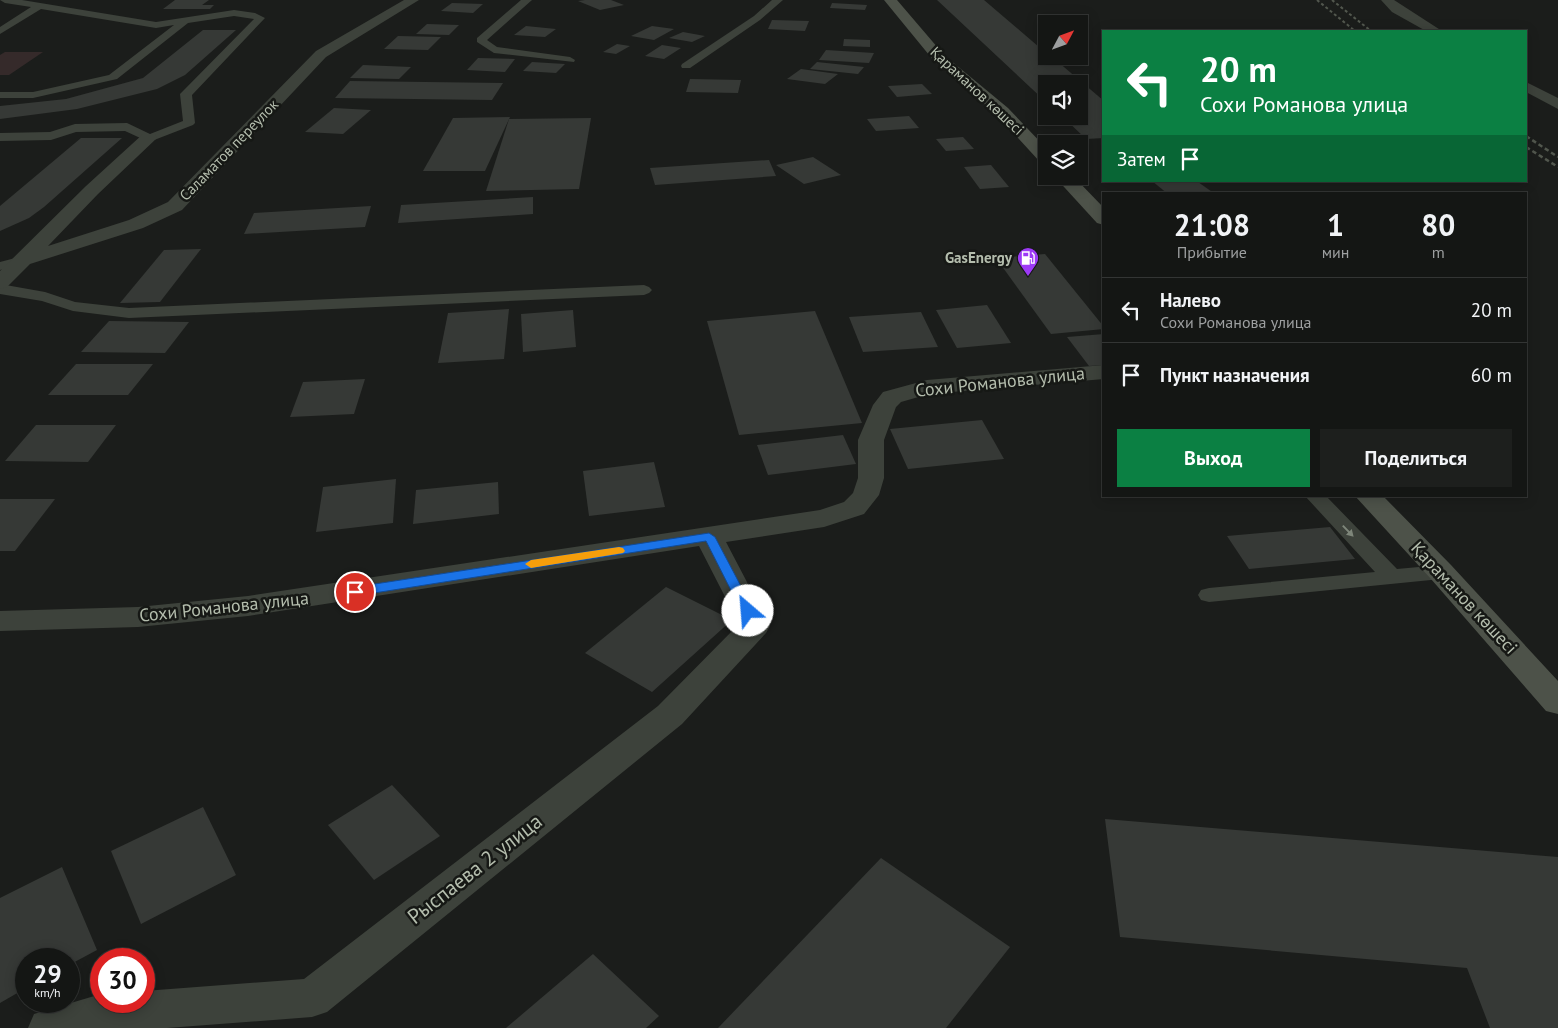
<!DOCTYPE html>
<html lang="ru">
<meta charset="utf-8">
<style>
:root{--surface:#141614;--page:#1d1f1d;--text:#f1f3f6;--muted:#9d9fa0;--line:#333534;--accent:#0b8043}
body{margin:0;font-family:"PT Sans",sans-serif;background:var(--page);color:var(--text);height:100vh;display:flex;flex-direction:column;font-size:19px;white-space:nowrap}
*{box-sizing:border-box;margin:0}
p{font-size:16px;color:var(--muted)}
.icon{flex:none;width:28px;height:28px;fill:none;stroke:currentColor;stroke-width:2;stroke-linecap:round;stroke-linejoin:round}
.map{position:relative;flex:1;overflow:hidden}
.sheet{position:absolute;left:1102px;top:192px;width:425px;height:305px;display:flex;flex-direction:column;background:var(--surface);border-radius:0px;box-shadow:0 2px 12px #0003,0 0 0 1px var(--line)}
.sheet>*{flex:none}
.hud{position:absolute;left:1102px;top:30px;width:425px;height:152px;border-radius:0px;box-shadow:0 2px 12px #0003,0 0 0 1px var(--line);background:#0b8043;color:#fff;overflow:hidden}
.needle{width:32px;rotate:49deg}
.buttons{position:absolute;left:1038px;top:15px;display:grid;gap:10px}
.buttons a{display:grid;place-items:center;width:50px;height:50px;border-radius:0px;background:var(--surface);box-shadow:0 2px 12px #0003,0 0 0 1px var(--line);font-size:25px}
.speed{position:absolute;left:15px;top:948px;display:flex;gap:10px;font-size:25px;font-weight:700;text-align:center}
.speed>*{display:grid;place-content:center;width:65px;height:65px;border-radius:50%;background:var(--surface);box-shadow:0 2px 12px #0003,0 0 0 1px var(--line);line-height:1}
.speed small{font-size:12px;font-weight:400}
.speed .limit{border:8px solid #d22;background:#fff;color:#111}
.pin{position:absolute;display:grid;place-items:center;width:42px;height:42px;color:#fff;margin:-21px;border:2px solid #fff;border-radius:50%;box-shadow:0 1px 5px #0007}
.me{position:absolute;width:55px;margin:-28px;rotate:333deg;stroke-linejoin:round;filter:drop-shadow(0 0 4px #0008)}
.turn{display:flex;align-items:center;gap:18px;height:105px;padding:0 15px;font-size:22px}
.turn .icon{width:65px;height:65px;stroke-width:2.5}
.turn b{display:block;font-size:35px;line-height:42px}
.then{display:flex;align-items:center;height:48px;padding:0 15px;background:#0003;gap:10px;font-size:19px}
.eta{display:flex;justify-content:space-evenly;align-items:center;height:85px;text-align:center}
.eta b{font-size:30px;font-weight:700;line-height:35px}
.cta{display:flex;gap:10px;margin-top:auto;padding:10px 15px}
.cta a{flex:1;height:58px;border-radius:0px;background:var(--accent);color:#fff;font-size:20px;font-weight:700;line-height:58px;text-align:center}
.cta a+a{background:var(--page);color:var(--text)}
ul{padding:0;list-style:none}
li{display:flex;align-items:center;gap:15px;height:65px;padding:0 15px;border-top:1px solid var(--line)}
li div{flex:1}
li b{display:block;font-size:19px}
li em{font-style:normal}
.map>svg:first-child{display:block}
</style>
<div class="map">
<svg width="1558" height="1028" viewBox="0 0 1558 1028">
<rect width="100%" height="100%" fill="#1b1d1b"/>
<!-- green -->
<path fill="#352a2a" d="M5 52H43L9 75H0V55Z"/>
<!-- building -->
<g fill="#363936">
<path d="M175 0H209L202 5H214L210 9H163Z"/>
<path d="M585 0H611L624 5 600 10 578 1Z"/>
<path d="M937 0H984L1046 53V56H1051L1104 101V138L1086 139 1062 116H1079V84H1046V102Z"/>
<path d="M452 3 483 4 473 13 441 11Z"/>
<path d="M832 3 867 5 865 10 830 8Z"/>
<path d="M772 20 809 21 805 31 768 29Z"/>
<path d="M427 24 459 25 449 35 416 34Z"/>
<path d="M526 26 556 29 545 37 514 35Z"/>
<path d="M652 26 674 29 654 40 631 36Z"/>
<path d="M203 30H236L185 75 157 89 77 109 0 119V106L66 99 143 78Z"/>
<path d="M683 32 705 36 692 42 669 38Z"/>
<path d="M398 36 441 37 428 50 384 49Z"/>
<path d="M844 39 870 40V47L843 46Z"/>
<path d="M617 44 630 46 616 54 603 52Z"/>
<path d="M662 45 681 48 664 59 645 56Z"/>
<path d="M826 50 874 53 869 63 819 60Z"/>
<path d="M478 58 515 59 505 72 467 70Z"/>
<path d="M532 62 565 64 556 73 523 71Z"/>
<path d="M817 62 864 67 858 74 810 69Z"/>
<path d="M363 65 411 67 399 79 350 78Z"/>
<path d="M801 69 838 74 825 84 787 79Z"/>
<path d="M690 79 741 80 738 93 686 92Z"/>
<path d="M350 81 503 83 492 100 335 98Z"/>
<path d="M922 84 932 94 897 97 888 86Z"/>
<path d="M334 108 371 110 343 134 305 132Z"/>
<path d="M909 116 919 128 876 131 867 119Z"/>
<path d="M510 117 485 171H423L453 118Z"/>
<path d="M591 118 579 189 486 191 509 119Z"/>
<path d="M963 137 974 149 946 151 936 139Z"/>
<path d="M81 138H122L44 207 29 218 0 231V206Z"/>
<path d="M813 157 841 175 804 184 776 165Z"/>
<path d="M769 160 776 176 655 185 650 168Z"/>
<path d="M991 165 1009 187 980 189 964 167Z"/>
<path d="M1152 181 1198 182 1215 194H1168Z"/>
<path d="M533 197V214L398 223 401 205Z"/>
<path d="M371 206 365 227 244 234 254 213Z"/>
<path d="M201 249 160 302 120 303 164 250Z"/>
<path d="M1045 254 1104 327V329L1051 334 996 258Z"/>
<path d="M987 305 1011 343 957 348 936 310Z"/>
<path d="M509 309 504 359 438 363 448 313Z"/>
<path d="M573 310 576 347 523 352 521 314Z"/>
<path d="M815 311 862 423 739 435 707 321Z"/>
<path d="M921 312 938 347 863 352 849 317Z"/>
<path d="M109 321 189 322 165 353 81 352Z"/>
<path d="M1104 334V365L1089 366 1067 337Z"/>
<path d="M76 364H153L128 395H48Z"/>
<path d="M365 379 354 414 290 417 303 382Z"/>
<path d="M982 420 1004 459 908 469 890 429Z"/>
<path d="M36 425H116L88 462 5 461Z"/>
<path d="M843 435 856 464 768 475 757 445Z"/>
<path d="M654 462 665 507 589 516 583 471Z"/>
<path d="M396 479 393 523 316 532 323 487Z"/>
<path d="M498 482 499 514 413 524 416 490Z"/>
<path d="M0 499H55L15 551H0Z"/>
<path d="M1330 527 1355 559 1249 569 1227 536Z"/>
<path d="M666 587 732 620 652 692 585 653Z"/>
<path d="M392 785 440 836 374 880 328 825Z"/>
<path d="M203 807 236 875 141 924 111 851Z"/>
<path d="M1105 819 1558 857V1028H1490L1467 968 1120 937Z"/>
<path d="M881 858 1010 947 946 1028H718Z"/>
<path d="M62 867 97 950 69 965V959H26V988L0 1003V898Z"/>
<path d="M593 954 659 1016 646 1028H506Z"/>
</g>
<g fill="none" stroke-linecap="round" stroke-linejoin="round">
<!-- service -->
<g fill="#3d423b" fill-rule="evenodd">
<path d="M0 0H22L156 22 234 10 255 13 265 18 192 95 195 123 193 125 149 142 125 131 76 132 51 140 0 141V133L50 132 75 124 127 123 150 134 183 121 180 94 182 92 254 19 234 16 188 23 117 79 33 98H0V92H33L109 75 174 25 156 28 41 9 0 34V27L31 7 5 3Z"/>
<path d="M521 0H532L487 40 497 47 570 57 575 60 574 62 494 53 477 42V38Z"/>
<path d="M772 0H783L760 20 690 68H682L681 66 682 64 754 16Z"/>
<path d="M23 256 28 257 30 260 28 263 0 270V262Z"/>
<path d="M0 284 45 292 75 302 129 308 644 285 649 287 652 290 649 293 644 295 129 318 73 311 42 301 0 294Z"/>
<path d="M1305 496H1326L1397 569 1441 565 1449 567 1452 572 1449 577 1441 579 1209 602 1201 600 1198 595 1201 590 1209 588 1375 572Z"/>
</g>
<!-- minor -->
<g fill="#3d423b" fill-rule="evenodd">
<path d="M404 0H419L326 57 182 210 143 228 30 264 7 287 0 289V271L86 186 143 134H155L157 138 98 194 48 246 129 220 168 202 316 51Z"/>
<path d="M1381 0H1394L1442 31H1426L1392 12Z"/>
<path d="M1526 82 1558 98V109L1526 92Z"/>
<path d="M1104 365V379L929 394 901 402 896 407 884 440V478L879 495 864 514 824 527 726 542 770 626 766 633 682 724 327 1012 312 1017 167 1028H28L34 1014 101 994V1001H144V991L304 979 658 706 739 624 699 546 248 616 138 627 0 631V611L138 607 248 596 820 510 844 502 853 493 858 478V440L873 405 883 392 927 380Z"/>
</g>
<!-- secondary -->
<g fill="#4d5249" fill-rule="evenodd">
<path d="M884 0H897L944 55 1008 108 1046 148V163L1040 162 996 114 934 61Z"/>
<path d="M1054 176H1073L1104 208V225L1097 223Z"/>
<path d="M1355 496H1383L1451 565 1558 681V714L1546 711 1431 579Z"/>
</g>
<!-- rail-far1 -->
<g stroke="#52574e" stroke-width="2" stroke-dasharray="3 2.5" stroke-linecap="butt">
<path d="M1317 0 1355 31"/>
<path d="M1332 0 1371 31"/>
</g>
<!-- rail -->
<g stroke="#52574e" stroke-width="2.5" stroke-dasharray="4.5 3" stroke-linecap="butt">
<path d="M1526 136 1558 157"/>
<path d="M1526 147 1558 167"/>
</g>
</g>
<!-- one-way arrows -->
<defs><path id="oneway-solid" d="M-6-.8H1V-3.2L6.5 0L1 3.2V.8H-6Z" transform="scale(1.25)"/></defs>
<use fill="#7e867a" href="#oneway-solid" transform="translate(1348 531) rotate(46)"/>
<!-- route -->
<path fill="#1a73e8" stroke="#114b97" d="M709 533 715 537 754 611 752 614H743L706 541 355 596 349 592 355 587Z"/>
<!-- slow -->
<path fill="#f59e0b" d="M619 547 623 548 625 551 623 553 531 568 525 564 531 560Z"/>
<!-- icons -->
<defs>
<g id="fuel-pin" transform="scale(1.125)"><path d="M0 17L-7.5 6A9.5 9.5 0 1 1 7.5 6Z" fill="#9d39f6" stroke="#161815"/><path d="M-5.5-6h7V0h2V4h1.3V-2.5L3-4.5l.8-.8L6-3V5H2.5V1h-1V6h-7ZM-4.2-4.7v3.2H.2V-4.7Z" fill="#fff"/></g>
</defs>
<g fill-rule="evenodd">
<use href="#fuel-pin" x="1028" y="258"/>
</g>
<g text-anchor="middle" stroke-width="5" stroke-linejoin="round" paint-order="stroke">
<!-- far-street labels -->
<g font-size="15" fill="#b4bdad" stroke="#161815">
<text transform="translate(977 91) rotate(43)" y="5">Қараманов көшесі</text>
<text transform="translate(229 150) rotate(-46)" y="5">Саламатов переулок</text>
</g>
<!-- far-poi labels -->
<g font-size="15" font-weight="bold" fill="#b4bdad" stroke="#161815" text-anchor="end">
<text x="1012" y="263">GasEnergy</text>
</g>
<!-- street labels -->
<g font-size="18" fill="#b4bdad" stroke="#161815">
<text transform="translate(1000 382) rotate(-6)" y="6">Сохи Романова улица</text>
<text transform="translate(1464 598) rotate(47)" y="6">Қараманов көшесі</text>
<text transform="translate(224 607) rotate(-6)" y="6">Сохи Романова улица</text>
</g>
<!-- near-street labels -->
<g font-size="21" fill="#b4bdad" stroke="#161815">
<text transform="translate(475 869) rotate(-38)" y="7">Рыспаева 2 улица</text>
</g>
</g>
</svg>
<div class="buttons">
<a><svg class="needle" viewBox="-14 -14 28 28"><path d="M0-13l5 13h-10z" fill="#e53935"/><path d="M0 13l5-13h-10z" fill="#9d9fa0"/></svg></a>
<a><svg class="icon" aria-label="sound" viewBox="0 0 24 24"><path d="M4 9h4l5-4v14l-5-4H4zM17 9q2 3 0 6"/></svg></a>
<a><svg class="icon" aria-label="layers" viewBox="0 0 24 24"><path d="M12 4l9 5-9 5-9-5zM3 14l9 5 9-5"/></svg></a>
</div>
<div class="speed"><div>29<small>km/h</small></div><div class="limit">30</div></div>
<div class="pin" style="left:355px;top:592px;background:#d93025"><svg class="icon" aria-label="arrive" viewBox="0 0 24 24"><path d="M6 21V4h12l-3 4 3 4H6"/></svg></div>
<svg class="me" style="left:748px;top:611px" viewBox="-20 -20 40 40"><circle r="19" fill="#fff"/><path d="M0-13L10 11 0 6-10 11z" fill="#1a73e8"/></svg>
<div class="hud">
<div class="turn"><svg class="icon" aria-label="left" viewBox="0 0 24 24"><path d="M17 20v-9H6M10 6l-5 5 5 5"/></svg><div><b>20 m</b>Сохи Романова улица</div></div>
<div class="then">Затем<svg class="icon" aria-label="arrive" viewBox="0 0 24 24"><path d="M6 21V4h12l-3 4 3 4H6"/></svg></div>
</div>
<section class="sheet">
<div class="eta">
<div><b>21:08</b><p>Прибытие</p></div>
<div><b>1</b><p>мин</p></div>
<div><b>80</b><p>m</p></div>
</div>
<ul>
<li><svg class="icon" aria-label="left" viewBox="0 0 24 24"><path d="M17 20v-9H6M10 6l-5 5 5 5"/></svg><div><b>Налево</b><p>Сохи Романова улица</p></div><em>20 m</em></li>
<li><svg class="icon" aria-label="arrive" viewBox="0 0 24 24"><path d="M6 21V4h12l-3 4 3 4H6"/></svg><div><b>Пункт назначения</b></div><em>60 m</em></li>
</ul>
<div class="cta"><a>Выход</a><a>Поделиться</a></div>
</section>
</div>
